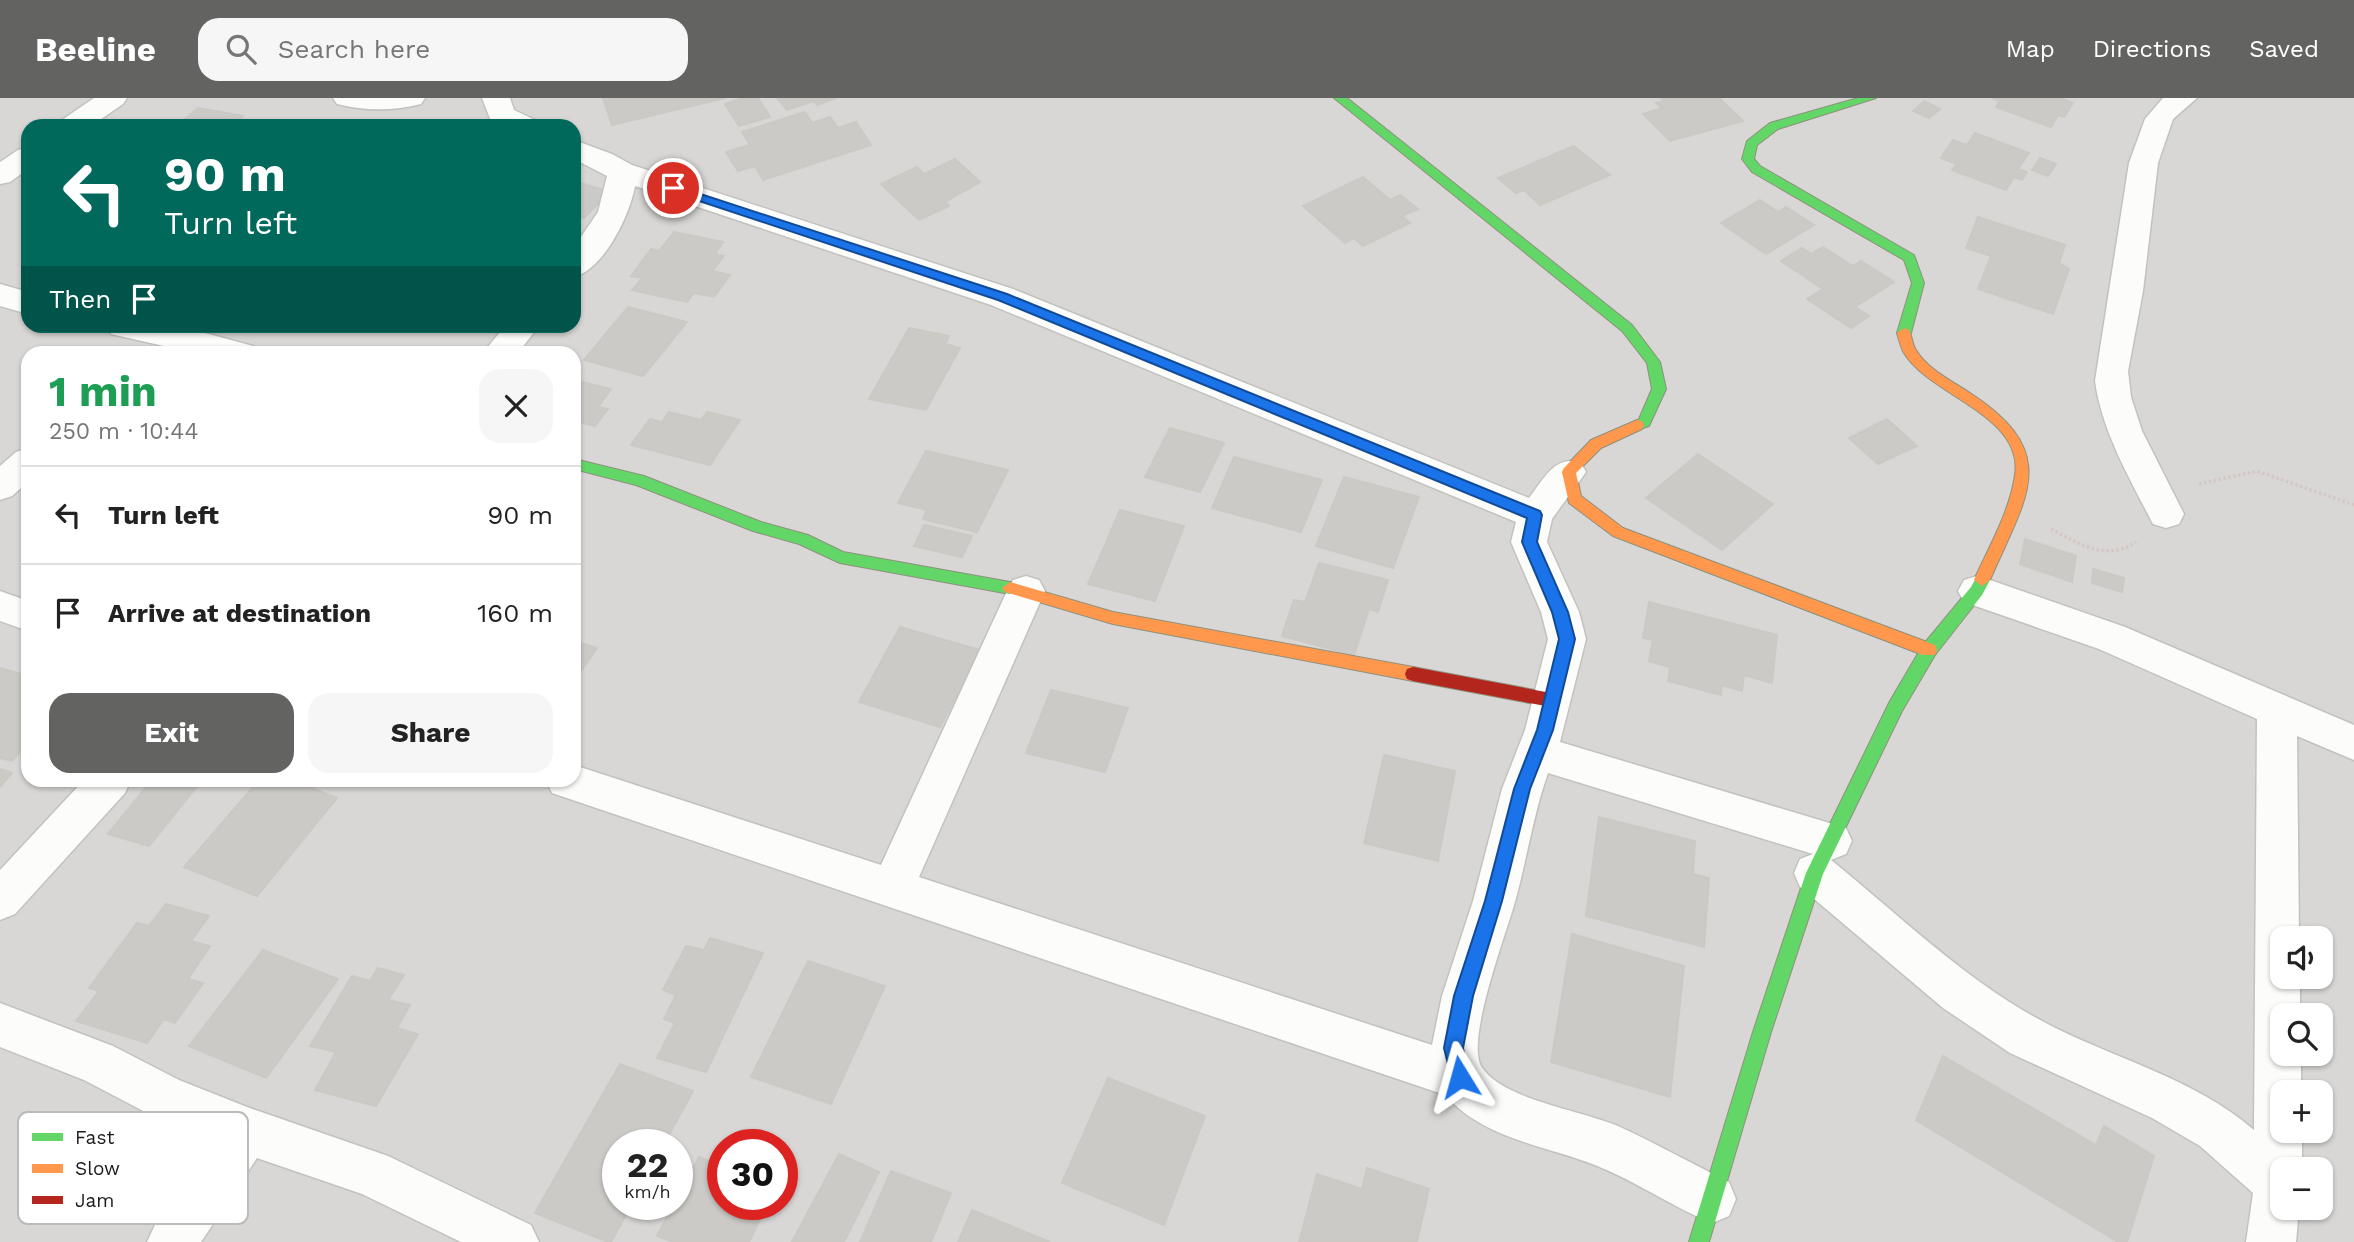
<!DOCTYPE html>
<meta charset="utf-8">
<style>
:root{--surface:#fff;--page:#f6f6f6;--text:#222;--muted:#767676;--line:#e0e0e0;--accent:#636361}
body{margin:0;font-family:"Work Sans",sans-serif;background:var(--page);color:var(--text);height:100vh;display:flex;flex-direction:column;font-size:26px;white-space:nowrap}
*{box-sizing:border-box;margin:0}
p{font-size:23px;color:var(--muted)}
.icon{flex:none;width:38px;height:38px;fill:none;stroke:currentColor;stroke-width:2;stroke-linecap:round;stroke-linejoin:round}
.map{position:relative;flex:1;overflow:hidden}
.details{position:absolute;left:21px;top:248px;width:560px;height:441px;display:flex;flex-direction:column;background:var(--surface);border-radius:21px;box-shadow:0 2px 5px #0004}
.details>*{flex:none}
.banner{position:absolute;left:21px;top:21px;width:560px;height:214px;border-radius:21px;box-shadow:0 2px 5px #0004;background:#00695c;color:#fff;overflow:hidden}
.buttons{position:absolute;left:2270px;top:828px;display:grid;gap:14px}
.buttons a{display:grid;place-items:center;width:63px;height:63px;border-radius:14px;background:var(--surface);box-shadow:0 2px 5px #0004;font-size:35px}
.speed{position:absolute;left:602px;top:1031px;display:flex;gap:14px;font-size:35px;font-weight:700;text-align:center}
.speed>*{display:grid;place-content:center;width:91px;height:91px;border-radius:50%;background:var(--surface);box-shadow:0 2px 5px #0004;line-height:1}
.speed small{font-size:18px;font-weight:400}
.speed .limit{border:10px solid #d22;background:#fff;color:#111}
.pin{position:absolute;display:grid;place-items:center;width:60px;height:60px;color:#fff;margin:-30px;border:4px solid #fff;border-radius:50%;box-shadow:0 2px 7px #0007}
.me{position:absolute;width:77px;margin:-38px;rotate:352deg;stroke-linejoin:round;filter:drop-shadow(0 0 5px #0008)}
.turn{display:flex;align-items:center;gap:24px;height:147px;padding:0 28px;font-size:32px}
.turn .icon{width:91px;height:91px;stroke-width:2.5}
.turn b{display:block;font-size:49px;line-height:60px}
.then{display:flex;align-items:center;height:66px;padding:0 28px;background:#0003;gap:14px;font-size:26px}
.round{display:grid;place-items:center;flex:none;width:74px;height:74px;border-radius:21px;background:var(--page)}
.overview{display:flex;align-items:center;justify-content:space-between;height:119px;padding:0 28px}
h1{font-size:42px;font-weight:700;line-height:52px;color:#1e9e55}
.primary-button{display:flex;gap:14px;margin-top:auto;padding:14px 28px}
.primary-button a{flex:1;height:80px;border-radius:21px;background:var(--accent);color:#fff;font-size:28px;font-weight:700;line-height:80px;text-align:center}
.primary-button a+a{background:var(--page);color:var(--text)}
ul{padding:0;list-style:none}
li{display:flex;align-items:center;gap:21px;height:98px;padding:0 28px;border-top:2px solid var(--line)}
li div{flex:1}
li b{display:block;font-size:26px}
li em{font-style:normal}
header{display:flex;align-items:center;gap:42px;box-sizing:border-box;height:98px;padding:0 35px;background:var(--accent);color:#fff}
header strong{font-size:33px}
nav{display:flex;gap:38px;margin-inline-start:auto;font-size:24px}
.search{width:490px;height:63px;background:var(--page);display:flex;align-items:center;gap:18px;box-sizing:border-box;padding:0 24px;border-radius:21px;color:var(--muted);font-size:26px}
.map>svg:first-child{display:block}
</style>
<header>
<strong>Beeline</strong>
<div class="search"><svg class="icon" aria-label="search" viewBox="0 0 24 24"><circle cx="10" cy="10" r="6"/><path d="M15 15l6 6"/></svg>Search here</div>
<nav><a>Map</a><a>Directions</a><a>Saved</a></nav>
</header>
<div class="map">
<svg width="2354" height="1144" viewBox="0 0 2354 1144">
<rect width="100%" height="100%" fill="#e9e8e3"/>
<!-- residential -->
<path fill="#d8d7d5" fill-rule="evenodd" d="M0 0H2354V1144H0ZM28 28H574V228H28ZM28 256H574V682H28ZM2282 840H2320V878H2282ZM2282 917H2320V956H2282ZM2282 994H2320V1032H2282ZM618 1046H677V1106H618ZM723 1046H782V1106H723ZM2282 1071H2320V1110H2282Z"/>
<!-- building -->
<g fill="#cbcac6" stroke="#ccc9c5" stroke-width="2">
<path d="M603 0H725L612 27Z"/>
<path d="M743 0H758L770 19 739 28 725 6Z"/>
<path d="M777 0H836L817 7 813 3 787 12Z"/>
<path d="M1661 0H1719L1743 23 1670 43 1643 16 1662 10 1656 5 1664 3Z"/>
<path d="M1992 0H2061L2073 5 2064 19 2058 17 2051 29 1996 9 2000 3Z"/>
<path d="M1924 3 1940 11 1929 20 1913 13Z"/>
<path d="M198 10 243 18 232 28H177Z"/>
<path d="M805 14 812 25 830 19 838 30 856 24 871 47 763 82 755 68 738 73 726 54 750 47 742 34Z"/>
<path d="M1975 35 2029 55 2018 71 2027 74 2022 82 2014 79 2006 92 1952 72 1957 66 1941 60 1953 42 1967 47Z"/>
<path d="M1574 48 1610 77 1540 107 1524 92 1516 95 1498 80Z"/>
<path d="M2040 60 2056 66 2048 78 2032 72Z"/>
<path d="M955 61 980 84 945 104 949 108 919 122 881 86 917 69 924 76Z"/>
<path d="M1363 79 1390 102 1400 97 1418 111 1402 118 1410 125 1363 148 1354 140 1345 145 1303 108Z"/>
<path d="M574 83 610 94 584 120 574 117Z"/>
<path d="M1760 102 1778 114 1786 109 1814 127 1766 156 1721 125Z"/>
<path d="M1978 119 2065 147 2059 165 2069 171 2053 216 1978 191 1991 158 1966 150Z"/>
<path d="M674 134 723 144 715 156 724 158 712 173 730 177 714 199 694 195 687 204 632 192 642 180 631 178 651 151 659 153Z"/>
<path d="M1823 149 1853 168 1861 163 1894 184 1855 209 1869 218 1851 230 1807 201 1823 191 1781 163 1802 150 1811 156Z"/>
<path d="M628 209 687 224 643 278 584 262Z"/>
<path d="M298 228H336L329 234Z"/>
<path d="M909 230 949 238 945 246 960 250 926 312 869 301Z"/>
<path d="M574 282 611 291 598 309 608 311 595 328 576 323 574 326Z"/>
<path d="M669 314 701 322 707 314 740 322 710 367 631 347 650 321 662 324Z"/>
<path d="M1887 321 1917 348 1878 366 1849 340Z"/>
<path d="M1170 330 1224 345 1200 394 1145 379Z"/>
<path d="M926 353 1008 372 977 434 923 421 927 412 898 405Z"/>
<path d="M1698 356 1773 406 1722 452 1646 400Z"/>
<path d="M1234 359 1322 382 1301 434 1212 410Z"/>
<path d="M1344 379 1419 399 1393 470 1316 448Z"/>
<path d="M1120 412 1184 428 1155 503 1088 486Z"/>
<path d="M924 427 972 438 962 459 914 448Z"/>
<path d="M2025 441 2076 458 2072 484 2020 466Z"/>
<path d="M1319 465 1388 482 1378 514 1369 511 1354 557 1282 538 1294 502 1305 504Z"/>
<path d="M2093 471 2124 480 2122 494 2092 485Z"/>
<path d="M1649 504 1777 537 1772 585 1744 577 1742 593 1722 587 1721 597 1668 583 1670 569 1649 563 1653 542 1643 540Z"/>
<path d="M900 529 980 552 940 629 859 604Z"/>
<path d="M574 543 597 550 574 583Z"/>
<path d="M0 570 28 578V645L12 663 0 660Z"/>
<path d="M1051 592 1128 610 1105 674 1026 655Z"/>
<path d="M1384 657 1455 673 1438 763 1364 745Z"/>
<path d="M0 671 12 675 0 689Z"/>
<path d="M152 682H202L149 748 108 736Z"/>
<path d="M259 682H291L337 700 257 798 184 769Z"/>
<path d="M1599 719 1695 743 1693 776 1709 780 1704 849 1586 818Z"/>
<path d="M166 806 209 818 191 843 210 848 188 881 203 885 175 925 164 921 147 945 76 923 99 893 89 890 137 825 149 828Z"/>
<path d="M1572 836 1684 868 1670 999 1551 964Z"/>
<path d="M710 840 763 855 706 974 657 960 675 925 664 921 676 897 663 892 686 848 704 852Z"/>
<path d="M263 852 338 881 266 980 189 948Z"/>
<path d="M808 863 885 888 831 1006 751 979Z"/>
<path d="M378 870 404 877 388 902 410 907 397 930 418 936 376 1008 315 992 336 954 310 948 352 878 370 883Z"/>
<path d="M1943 958 2096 1047 2104 1028 2154 1058 2127 1144H2118L1916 1022Z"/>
<path d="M620 966 693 993 664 1046H618V1106H632L611 1144H608L535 1115Z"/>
<path d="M1108 980 1205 1018 1164 1127 1062 1085Z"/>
<path d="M839 1056 879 1074 844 1144H792Z"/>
<path d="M699 1059 723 1068V1106H767L749 1144H673L657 1138 674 1106H677V1101Z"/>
<path d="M1367 1070 1429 1091 1417 1144H1299L1317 1076 1362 1091Z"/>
<path d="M891 1073 951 1095 931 1144H860Z"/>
<path d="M972 1112 1050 1144H958Z"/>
</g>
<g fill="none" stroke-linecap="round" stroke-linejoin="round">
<!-- street casing -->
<g stroke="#c2c2bf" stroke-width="3">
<g id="street">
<path d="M94 0H127L123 6 91 28H58L62 22Z"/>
<path d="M333 0H425L421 6C394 13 364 13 337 6Z"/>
<path d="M482 0H510L514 12 535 22 539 28H502L491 23Z"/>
<path d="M2163 0H2197L2173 21 2158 65 2143 193 2128 273 2131 299 2142 333 2184 416 2179 426 2166 430 2153 426C2130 381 2102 334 2095 283L2129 65 2145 21Z"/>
<path d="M574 42 612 56 632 67 1013 191 1529 400C1544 381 1555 356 1581 365L1586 374 1552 421 1547 444 1579 514 1586 541 1560 644 1846 730 1852 743 1846 756 1831 762C1899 817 1965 882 2042 923 2113 961 2193 979 2254 1032L2257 621 2099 551 1964 504 1958 493 1964 482 1977 478 1990 482 2125 529 2354 627V662L2297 638 2299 840H2282V878H2300V917H2282V956H2301V994H2282V1032H2302V1071H2282V1110H2299L2296 1144H2246L2253 1095 2200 1048 2152 1020 2010 955 1943 910 1800 789 1794 775 1800 761 1813 756 1548 675C1533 717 1527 761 1515 804 1506 836 1466 941 1481 968 1501 1002 1585 1013 1620 1029 1657 1046 1693 1066 1729 1084L1736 1101 1729 1118 1712 1125C1672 1109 1636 1083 1595 1067 1543 1047 1484 1041 1445 997L552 695 546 682H574V667L881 767 1007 493 1013 482 1026 478 1039 482 1045 493 919 779 1432 947 1442 898 1473 803 1502 691 1525 632 1548 541 1541 514 1511 444 1516 424 991 207 635 88C630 117 604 171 574 179V149L598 114 607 78 574 61Z"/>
<path d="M28 49V71L10 84 0 86V64L18 52Z"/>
<path d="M0 186 28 194V216L0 208Z"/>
<path d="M106 228H179L253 248 258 256H199L111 236Z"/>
<path d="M505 228H539L517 256H482Z"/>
<path d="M28 350V384L12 398 0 402V368L16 354Z"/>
<path d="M0 493 28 503V533L0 523Z"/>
<path d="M84 682H131L125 695 15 816 0 822V772Z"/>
<path d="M0 905 113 948 179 982 247 1009 388 1058 531 1127 539 1144H461L362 1096 257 1060 201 1144H147L155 1127 212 1043 149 1016 84 982 0 949Z"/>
</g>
</g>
<!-- fast casing -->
<g stroke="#8e917d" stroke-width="2">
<g id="fast">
<path d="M1334 0H1347L1632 227 1660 264 1666 291 1649 328 1637 332 1630 327 1639 321 1652 291 1647 265 1622 233Z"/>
<path d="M1858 0H1876L1778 31 1757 47 1754 61 1760 68 1914 157 1924 185 1911 235 1904 240 1897 235 1912 185 1904 162 1752 74 1742 61 1747 43 1770 25Z"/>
<path d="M574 361 644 378 761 424 808 437 843 454 1010 484 1018 490 1010 496 840 465 799 446 753 433 636 387 574 371Z"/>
<path d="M1982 476 1990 482 1982 497 1935 557 1902 613 1823 776 1771 934 1709 1144H1689L1753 934 1806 775 1890 603 1923 547 1971 489 1977 478Z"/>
</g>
</g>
<!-- slow casing -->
<g stroke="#8e917d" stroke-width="2">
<g id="slow">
<path d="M1904 230 1909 232C1912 238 1912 246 1916 252 1927 271 1952 283 1970 295 2063 356 2026 398 1990 482L1982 488 1974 482C1989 449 2010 413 2015 377 2024 317 1930 298 1904 255 1901 250 1899 242 1897 235Z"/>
<path d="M1637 322 1642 323 1644 327 1642 331 1601 350 1576 375 1581 398 1623 430 1935 547 1937 552 1935 557H1923L1613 438 1569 405 1562 374 1564 370 1591 342Z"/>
<path d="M1010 484 1113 514 1413 569 1419 571 1421 576 1419 581 1413 583 1113 526 1005 494 1002 490Z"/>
</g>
</g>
<!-- jam casing -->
<g stroke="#8e917d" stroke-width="2">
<path id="jam" d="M1413 569 1551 595 1557 597 1559 602 1557 607 1551 609 1413 583 1407 581 1405 576 1407 571Z"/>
</g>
<!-- path -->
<g stroke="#d4c8c5" stroke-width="3.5" stroke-dasharray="2.5 2.5" stroke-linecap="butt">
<path d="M2199 386 2257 373 2354 407"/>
<path d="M2051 431C2080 446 2106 464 2136 444"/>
</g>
<!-- street -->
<use href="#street" fill="#fcfcfb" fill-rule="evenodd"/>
<!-- fast -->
<use href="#fast" fill="#63d668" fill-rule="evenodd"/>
<!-- slow -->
<use href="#slow" fill="#ff974d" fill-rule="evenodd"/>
<!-- jam -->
<use href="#jam" fill="#b3261e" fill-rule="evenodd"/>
</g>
<!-- route -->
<path fill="#1a73e8" stroke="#114b97" stroke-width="2" d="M673 87 1007 196 1540 413 1542 417 1537 444 1568 514 1575 541 1553 632 1530 691 1502 803 1473 898 1463 950 1469 979 1466 986 1460 989 1453 986 1444 950 1454 898 1485 803 1514 691 1537 632 1559 541 1552 514 1522 444 1527 420 998 202 669 93V88Z"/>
<!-- legend -->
<rect x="18" y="1014" width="230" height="112" rx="10" fill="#fff" stroke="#bbb" stroke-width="2"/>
<rect x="32" y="1035" width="31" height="8" fill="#63d668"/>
<rect x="32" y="1066" width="31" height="9" fill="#ff974d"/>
<rect x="32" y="1098" width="31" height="8" fill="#b3261e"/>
<g font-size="19" fill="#1b1b1b">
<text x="75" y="1046">Fast</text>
<text x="75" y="1077">Slow</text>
<text x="75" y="1109">Jam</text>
</g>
</svg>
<div class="buttons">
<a><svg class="icon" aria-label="sound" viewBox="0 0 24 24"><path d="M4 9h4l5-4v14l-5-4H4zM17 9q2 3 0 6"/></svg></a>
<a><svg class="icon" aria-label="search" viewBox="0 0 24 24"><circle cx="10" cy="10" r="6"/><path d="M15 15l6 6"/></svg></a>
<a>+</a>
<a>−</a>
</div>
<div class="speed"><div>22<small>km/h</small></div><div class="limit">30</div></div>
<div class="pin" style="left:673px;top:90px;background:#d93025"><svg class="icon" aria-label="arrive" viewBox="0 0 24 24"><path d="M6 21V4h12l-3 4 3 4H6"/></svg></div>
<svg class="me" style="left:1460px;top:979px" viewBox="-20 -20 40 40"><path d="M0-17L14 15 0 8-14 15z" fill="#1a73e8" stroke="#fff" stroke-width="4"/></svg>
<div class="banner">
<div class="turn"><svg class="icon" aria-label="left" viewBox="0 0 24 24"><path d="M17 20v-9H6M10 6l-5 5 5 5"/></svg><div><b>90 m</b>Turn left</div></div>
<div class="then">Then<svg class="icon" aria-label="arrive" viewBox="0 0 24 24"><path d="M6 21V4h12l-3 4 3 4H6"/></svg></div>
</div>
<section class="details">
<div class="overview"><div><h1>1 min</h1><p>250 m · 10:44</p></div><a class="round"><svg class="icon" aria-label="close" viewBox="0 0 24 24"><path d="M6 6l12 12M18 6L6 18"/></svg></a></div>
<ul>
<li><svg class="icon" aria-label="left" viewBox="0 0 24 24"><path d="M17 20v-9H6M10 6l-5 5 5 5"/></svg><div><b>Turn left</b></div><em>90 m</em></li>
<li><svg class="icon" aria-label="arrive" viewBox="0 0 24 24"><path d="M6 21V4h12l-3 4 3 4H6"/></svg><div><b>Arrive at destination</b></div><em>160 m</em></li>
</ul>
<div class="primary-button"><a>Exit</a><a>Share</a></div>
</section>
</div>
